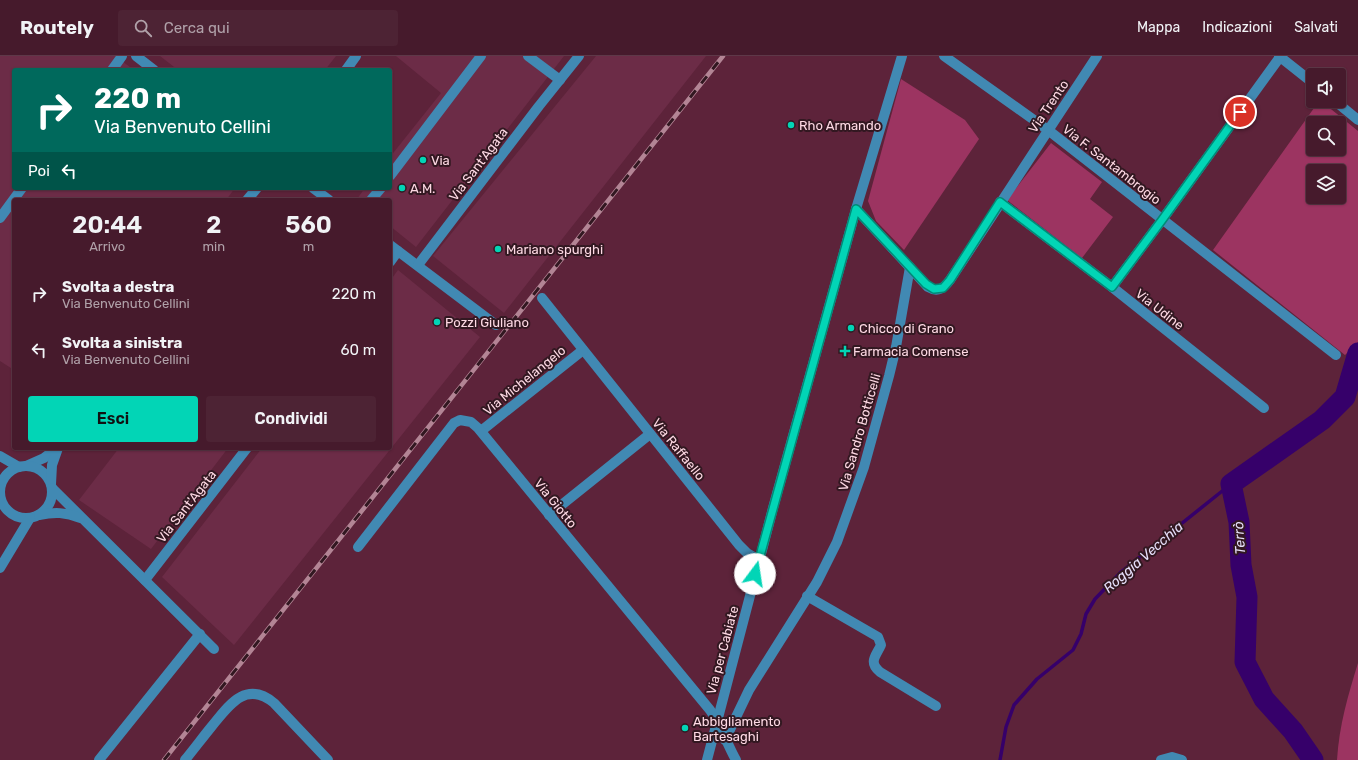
<!DOCTYPE html>
<html lang="it">
<meta charset="utf-8">
<style>
:root{--surface:#461a2c;--page:#4d2334;--text:#f1f3f6;--muted:#b0a1a9;--line:#5e3848;--accent:#02d5b6}
body{margin:0;font-family:Rubik,sans-serif;background:var(--page);color:var(--text);height:100vh;display:flex;flex-direction:column;font-size:15px;white-space:nowrap}
*{box-sizing:border-box;margin:0}
p{font-size:13px;color:var(--muted)}
.icon{flex:none;width:22px;height:22px;fill:none;stroke:currentColor;stroke-width:2;stroke-linecap:round;stroke-linejoin:round}
.map{position:relative;flex:1;overflow:hidden}
.drawer{position:absolute;left:12px;top:142px;width:380px;height:252px;display:flex;flex-direction:column;background:var(--surface);border-radius:4px;box-shadow:0 1px 3px #0004,0 0 0 1px var(--line)}
.drawer>*{flex:none}
.banner{position:absolute;left:12px;top:12px;width:380px;height:122px;border-radius:4px;box-shadow:0 1px 3px #0004,0 0 0 1px var(--line);background:#00695c;color:#fff;overflow:hidden}
.tools{position:absolute;left:1306px;top:12px;display:grid;gap:8px}
.tools a{display:grid;place-items:center;width:40px;height:40px;border-radius:4px;background:var(--surface);box-shadow:0 1px 3px #0004,0 0 0 1px var(--line);font-size:20px}
.pin{position:absolute;display:grid;place-items:center;width:34px;height:34px;color:#fff;margin:-17px;border:2px solid #fff;border-radius:50%;box-shadow:0 1px 4px #0007}
.me{position:absolute;width:44px;margin:-22px;rotate:14deg;stroke-linejoin:round;filter:drop-shadow(0 0 3px #0008)}
.turn{display:flex;align-items:center;gap:14px;height:84px;padding:0 16px;font-size:18px}
.turn .icon{width:52px;height:52px;stroke-width:2.5}
.turn b{display:block;font-size:28px;line-height:34px}
.then{display:flex;align-items:center;height:38px;padding:0 16px;background:#0003;gap:8px;font-size:15px}
.eta{display:flex;justify-content:space-evenly;align-items:center;height:68px;text-align:center}
.eta b{font-size:24px;font-weight:600;line-height:28px}
.cta{display:flex;gap:8px;margin-top:auto;padding:8px 16px}
.cta a{flex:1;height:46px;border-radius:4px;background:var(--accent);color:#111;font-size:16px;font-weight:600;line-height:46px;text-align:center}
.cta a+a{background:var(--page);color:var(--text)}
ul{padding:0;list-style:none}
li{display:flex;align-items:center;gap:12px;height:56px;padding:0 16px}
li div{flex:1}
li b{display:block;font-size:15px}
li em{font-style:normal}
header{display:flex;align-items:center;gap:24px;box-sizing:border-box;height:56px;padding:0 20px;background:var(--surface);border-bottom:1px solid var(--line)}
header strong{font-size:19px}
nav{display:flex;gap:22px;margin-inline-start:auto;font-size:14px}
.search{width:280px;height:36px;background:var(--page);display:flex;align-items:center;gap:10px;box-sizing:border-box;padding:0 14px;border-radius:4px;color:var(--muted);font-size:15px}
.map>svg:first-child{display:block}
</style>
<header>
<strong>Routely</strong>
<div class="search"><svg class="icon" aria-label="search" viewBox="0 0 24 24"><circle cx="10" cy="10" r="6"/><path d="M15 15l6 6"/></svg>Cerca qui</div>
<nav><a>Mappa</a><a>Indicazioni</a><a>Salvati</a></nav>
</header>
<div class="map">
<svg width="1358" height="704" viewBox="0 0 1358 704">
<rect width="100%" height="100%" fill="#5d233a"/>
<!-- built -->
<g fill="#6c2c47">
<path d="M0 0H115L134 14H14V132H235L226 144H14V314L0 305Z"/>
<path d="M160 0H336L325 14H178Z"/>
<path d="M396 0H564L416 191 390 170V144L357 143 365 132H390V101L441 37Z"/>
<path d="M596 0H706L504 257 433 200Z"/>
<path d="M398 214 480 281 234 589 162 521 262 392H390V225Z"/>
<path d="M119 392H228L151 493 79 444Z"/>
</g>
<!-- green -->
<g fill="#9c3461" fill-rule="evenodd">
<path d="M901 23 965 64 979 83 904 194 876 165 868 145Z"/>
<path d="M1319 45H1321L1358 75V286L1345 299 1213 194ZM1313 67H1339V93H1313ZM1313 115H1339V141H1313Z"/>
<path d="M1051 87 1102 126 1090 143 1113 161 1082 202 1007 144Z"/>
<path d="M1358 607V704H1337C1339 670 1348 639 1358 607Z"/>
</g>
<g fill="none" stroke-linecap="round" stroke-linejoin="round">
<!-- stream -->
<path stroke="#36006a" stroke-width="3.5" d="M1000 704 1006 671 1014 649 1037 623 1073 594 1081 578 1086 558 1095 543 1121 516 1231 428"/>
<!-- river -->
<path stroke="#36006a" stroke-width="21" d="M1313 704 1293 675 1264 643 1245 606 1247 541 1241 509 1239 466 1231 428 1322 364 1345 341 1358 297"/>
<!-- minor -->
<g stroke="#4189b3" stroke-width="10">
<path d="M136 0 154 14"/>
<path d="M528 0 560 24"/>
<path d="M944 0 1048 74 1336 299"/>
<path d="M1279 0 1313 27"/>
<path d="M112 14 122 0"/>
<path d="M346 14 356 0"/>
<path d="M1335 45 1358 64"/>
<path d="M390 120 481 0"/>
<path d="M313 132 329 144"/>
<path d="M247 144 257 132"/>
<path d="M371 144 381 132"/>
<path d="M1000 146 1112 231 1264 352"/>
<path d="M856 153 928 231C938 237 944 232 950 224L1097 0"/>
<path d="M0 162 22 132"/>
<path d="M390 189 496 269"/>
<path d="M390 206 398 195"/>
<path d="M418 209 539 50 579 0"/>
<path d="M1112 231 1162 164 1280 1"/>
<path d="M542 242 739 489 747 497 759 504"/>
<path d="M481 375 583 294"/>
<path d="M0 400 19 411"/>
<path d="M26 410 44 402 57 392"/>
<circle cx="26" cy="436" r="26"/>
<path d="M51 428 52 409 58 392"/>
<path d="M52 432 214 593"/>
<path d="M39 459C54 456 66 456 80 462"/>
<path d="M549 459 650 378"/>
<path d="M358 491 454 367 460 364 471 366 478 372 710 654C721 669 727 688 736 704"/>
<path d="M0 512 30 462"/>
<path d="M145 524 247 392"/>
<path d="M807 540 878 581 881 589C876 600 868 606 880 616L936 650"/>
<path d="M725 684 749 634 817 526 837 486 864 411 889 320 896 291 910 211"/>
<path d="M99 704 200 578"/>
<path d="M185 704C194 693 203 681 212 670 229 649 246 624 274 647L328 704"/>
<path d="M707 704 773 452 856 153 902 0"/>
<path d="M1161 704 1172 701 1182 704"/>
</g>
<!-- rail casing -->
<g stroke="#b38595" stroke-width="4.5">
<path id="rail" d="M164 704 723 0"/>
</g>
<!-- rail -->
<use href="#rail" stroke="#321821" stroke-width="3" stroke-dasharray="9" stroke-linecap="butt"/>
</g>
<g fill="none" stroke-linecap="round" stroke-linejoin="round">
<!-- route casing -->
<g stroke="#018a76" stroke-width="10">
<path id="route" d="M755 518 856 153 926 228 934 233 943 232 950 224 1000 146 1112 231 1162 164 1240 56"/>
</g>
<!-- route -->
<use href="#route" stroke="#02d5b6" stroke-width="7"/>
</g>
<!-- markers -->
<g fill="#02d5b6" stroke="#321821" stroke-width="1.5">
<circle cx="791" cy="69" r="4"/>
<circle cx="423" cy="104" r="4"/>
<circle cx="402" cy="132" r="4"/>
<circle cx="498" cy="193" r="4"/>
<circle cx="437" cy="266" r="4"/>
<circle cx="851" cy="272" r="4"/>
<path d="M843 289h4v4h4v4h-4v4h-4v-4h-4v-4h4z"/>
<circle cx="685" cy="672" r="4"/>
</g>
<g text-anchor="middle" stroke-width="4" stroke-linejoin="round" paint-order="stroke">
<!-- street labels -->
<g font-size="13" fill="#fed9e4" stroke="#321821">
<text transform="translate(1048 50) rotate(-56)" y="5">Via Trento</text>
<text transform="translate(478 108) rotate(-53)" y="5">Via Sant'Agata</text>
<text transform="translate(1112 108) rotate(38)" y="5">Via F. Santambrogio</text>
<text transform="translate(1160 253) rotate(38)" y="5">Via Udine</text>
<text transform="translate(524 324) rotate(-39)" y="5">Via Michelangelo</text>
<text transform="translate(859 376) rotate(-74)" y="5">Via Sandro Botticelli</text>
<text transform="translate(679 393) rotate(51)" y="5">Via Raffaello</text>
<text transform="translate(556 447) rotate(51)" y="5">Via Giotto</text>
<text transform="translate(186 450) rotate(-52)" y="5">Via Sant'Agata</text>
<text transform="translate(722 594) rotate(-75)" y="5">Via per Cabiate</text>
</g>
<!-- poi labels -->
<g font-size="13" fill="#fed9e4" stroke="#321821" text-anchor="start">
<text x="799" y="74">Rho Armando</text>
<text x="431" y="109">Via</text>
<text x="410" y="137">A.M.</text>
<text x="506" y="198">Mariano spurghi</text>
<text x="445" y="271">Pozzi Giuliano</text>
<text x="859" y="277">Chicco di Grano</text>
<text x="853" y="300">Farmacia Comense</text>
<text x="693" y="670">Abbigliamento<tspan x="693" dy="15">Bartesaghi</tspan></text>
</g>
<!-- water labels -->
<g font-size="14" font-style="italic" fill="#e6dffa" stroke="#321821">
<text transform="translate(1239 482) rotate(-94)" y="5">Terrò</text>
<text transform="translate(1143 501) rotate(-41)" y="5">Roggia Vecchia</text>
</g>
</g>
</svg>
<div class="tools">
<a><svg class="icon" aria-label="sound" viewBox="0 0 24 24"><path d="M4 9h4l5-4v14l-5-4H4zM17 9q2 3 0 6"/></svg></a>
<a><svg class="icon" aria-label="search" viewBox="0 0 24 24"><circle cx="10" cy="10" r="6"/><path d="M15 15l6 6"/></svg></a>
<a><svg class="icon" aria-label="layers" viewBox="0 0 24 24"><path d="M12 4l9 5-9 5-9-5zM3 14l9 5 9-5"/></svg></a>
</div>
<div class="pin" style="left:1240px;top:56px;background:#d93025"><svg class="icon" aria-label="arrive" viewBox="0 0 24 24"><path d="M6 21V4h12l-3 4 3 4H6"/></svg></div>
<svg class="me" style="left:755px;top:518px" viewBox="-20 -20 40 40"><circle r="19" fill="#fff"/><path d="M0-13L10 11 0 6-10 11z" fill="#02d5b6"/></svg>
<div class="banner">
<div class="turn"><svg class="icon" aria-label="right" viewBox="0 0 24 24"><path d="M7 20v-9h11M14 6l5 5-5 5"/></svg><div><b>220 m</b>Via Benvenuto Cellini</div></div>
<div class="then">Poi<svg class="icon" aria-label="left" viewBox="0 0 24 24"><path d="M17 20v-9H6M10 6l-5 5 5 5"/></svg></div>
</div>
<section class="drawer">
<div class="eta">
<div><b>20:44</b><p>Arrivo</p></div>
<div><b>2</b><p>min</p></div>
<div><b>560</b><p>m</p></div>
</div>
<ul>
<li><svg class="icon" aria-label="right" viewBox="0 0 24 24"><path d="M7 20v-9h11M14 6l5 5-5 5"/></svg><div><b>Svolta a destra</b><p>Via Benvenuto Cellini</p></div><em>220 m</em></li>
<li><svg class="icon" aria-label="left" viewBox="0 0 24 24"><path d="M17 20v-9H6M10 6l-5 5 5 5"/></svg><div><b>Svolta a sinistra</b><p>Via Benvenuto Cellini</p></div><em>60 m</em></li>
</ul>
<div class="cta"><a>Esci</a><a>Condividi</a></div>
</section>
</div>
